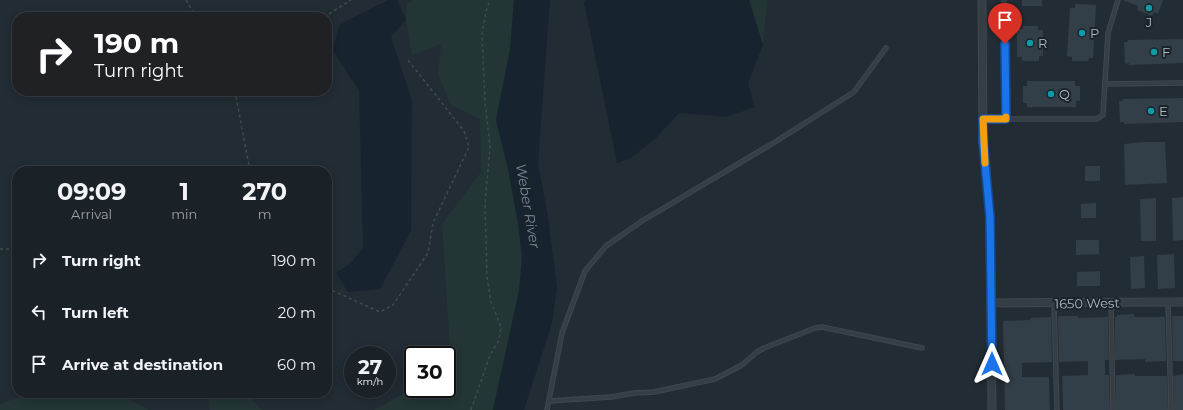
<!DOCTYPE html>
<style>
:root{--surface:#1a2127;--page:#272e33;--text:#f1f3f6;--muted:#9fa3a7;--line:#383e44}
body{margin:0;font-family:Montserrat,sans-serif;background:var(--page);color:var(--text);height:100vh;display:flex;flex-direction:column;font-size:15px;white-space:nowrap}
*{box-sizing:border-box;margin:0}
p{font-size:13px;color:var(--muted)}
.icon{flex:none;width:22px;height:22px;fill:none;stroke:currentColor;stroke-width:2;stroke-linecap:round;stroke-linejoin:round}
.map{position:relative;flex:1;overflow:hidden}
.side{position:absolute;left:12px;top:166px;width:320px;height:232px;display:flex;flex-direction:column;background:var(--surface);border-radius:16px;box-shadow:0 2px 10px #0003,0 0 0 1px var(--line)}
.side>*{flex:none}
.guide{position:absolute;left:12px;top:12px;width:320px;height:84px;border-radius:16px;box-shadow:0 2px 10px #0003,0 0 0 1px var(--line);background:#202124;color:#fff;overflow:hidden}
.speed{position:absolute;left:344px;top:346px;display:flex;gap:8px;font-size:20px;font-weight:700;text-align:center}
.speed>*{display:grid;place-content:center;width:52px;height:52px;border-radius:50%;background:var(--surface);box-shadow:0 2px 10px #0003,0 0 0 1px var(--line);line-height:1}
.speed small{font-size:10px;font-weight:400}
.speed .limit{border:2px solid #111;border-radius:6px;background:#fff;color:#111}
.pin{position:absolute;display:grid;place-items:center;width:34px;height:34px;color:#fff;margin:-41px -17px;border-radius:50% 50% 50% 0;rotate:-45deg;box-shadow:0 0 4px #0007}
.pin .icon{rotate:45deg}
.me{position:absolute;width:44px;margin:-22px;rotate:0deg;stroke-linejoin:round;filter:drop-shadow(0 0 3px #0008)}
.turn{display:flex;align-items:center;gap:14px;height:84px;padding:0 16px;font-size:18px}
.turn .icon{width:52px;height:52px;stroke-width:2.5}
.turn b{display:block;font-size:28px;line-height:34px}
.eta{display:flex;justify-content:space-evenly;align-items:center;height:68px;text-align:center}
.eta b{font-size:24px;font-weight:700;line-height:28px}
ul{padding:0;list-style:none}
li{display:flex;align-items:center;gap:12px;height:52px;padding:0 16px}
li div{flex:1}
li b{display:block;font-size:15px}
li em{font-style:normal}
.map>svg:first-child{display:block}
</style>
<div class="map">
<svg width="1183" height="410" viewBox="0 0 1183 410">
<rect width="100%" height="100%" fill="#222c34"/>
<!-- green -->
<g fill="#243535">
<path d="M414 0H514L510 50 496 120 508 169 518 223 522 258 519 291 493 410H374L413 388 447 389V369L451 366 442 224 481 172 480 119 451 105 438 75 441 44 412 56 406 20 407 4Z"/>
<path d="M749 0H767L763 45Z"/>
<path d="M208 393H251L249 397 262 410H210Z"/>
<path d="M121 395 149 410H0V404L16 398Z"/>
</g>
<!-- water -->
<g fill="#172430">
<path d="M388 0H397L406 20 391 37 412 100 411 231 380 289 348 292 336 273 351 263 363 247 359 91 333 50 339 25Z"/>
<path d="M514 0H550L538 163 548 217 557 287 552 323 524 410H493L519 291 522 258 518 223 508 169 496 120 510 50Z"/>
<path d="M586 0H749L763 45 748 83 755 107 726 117 679 113 657 137 631 158 617 163 584 2Z"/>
</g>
<!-- building -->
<g fill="#323e48">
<rect x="1022" y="0" width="20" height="6"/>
<path d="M1123 0H1163L1158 14 1154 12 1152 16 1137 10 1138 6Z"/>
<path d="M1075 4 1096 5 1093 58H1089L1088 61H1072V57L1067 56 1070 8H1075Z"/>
<path d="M1023 26H1038V30H1043V56H1039V61H1022V57H1017V29H1023Z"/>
<path d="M1183 39V63L1129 65V63L1125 64 1124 42H1128V40Z"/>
<path d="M1027 81H1075V86H1080V101H1076V107H1027V103H1023V86H1027Z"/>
<path d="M1183 98V122L1124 124V122H1120L1119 101H1123V99Z"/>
<path d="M1143 142H1165L1167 183 1125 185 1124 144Z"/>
<rect x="1085" y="166" width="15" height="15"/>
<path d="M1183 197V240L1173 241 1172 198Z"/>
<path d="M1156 198V241H1141L1140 199Z"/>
<path d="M1096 203V218H1081V204Z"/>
<path d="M1076 240H1099V254L1076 255Z"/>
<path d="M1174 254 1175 288 1158 289 1157 255Z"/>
<path d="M1144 256 1145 288 1131 289 1130 257Z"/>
<path d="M1100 271V286H1077V272Z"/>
<path d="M1134 314V317H1165L1166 361 1145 362V359L1115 360V317H1117V315Z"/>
<path d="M1060 316H1078V318L1108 317 1109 360H1105V375H1109L1110 410H1063L1062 376 1088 375V361L1059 362 1058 317Z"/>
<path d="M1174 316H1183V361H1173L1172 317Z"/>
<path d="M1051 317 1052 362 1022 363V377H1049L1050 410H1005L1003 321 1030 320V318Z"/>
<path d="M1135 374V376H1167L1168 410H1116V375Z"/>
<path d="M1183 374V410H1174L1173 376Z"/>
</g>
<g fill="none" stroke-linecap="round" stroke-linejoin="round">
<!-- lane casing -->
<g stroke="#3f474f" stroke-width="5.5">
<g id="lane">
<path d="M1004 0 1006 119H1097L1103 115 1108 33 1118 0"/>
<path d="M1105 84 1183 83"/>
<path d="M983 119H1006"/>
<path d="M1111 302 1113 410"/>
<path d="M1168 302 1171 410"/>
<path d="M1054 303 1057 410"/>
<path d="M549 401 611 397 634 393 654 392 715 379 742 365 757 352 764 348 815 328 822 327 922 348"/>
<path d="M547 410 562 333 585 271 606 246 642 221 775 142 854 92 886 48"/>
</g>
</g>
<!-- street casing -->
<g stroke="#3f474f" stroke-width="9">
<g id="street">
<path d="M982 0 983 141 990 217 992 410"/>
<path d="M991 303 1183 302"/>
</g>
</g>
<!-- path -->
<g stroke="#3d4e4d" stroke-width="1.5" stroke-dasharray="3 3" stroke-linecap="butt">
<path d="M186 0 196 17"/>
<path d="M324 17 351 0"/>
<path d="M235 91 250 171"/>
<path d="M237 96 264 95 273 91"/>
<path d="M0 249H17"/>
<path d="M327 288 380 312 393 305 428 253 433 223 469 147 464 131 408 60"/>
<path d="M471 410 490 355 499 340 501 327 491 302 487 277 485 204 490 147 485 102 482 34 486 11 490 0"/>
</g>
<!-- lane -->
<use href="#lane" stroke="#363e45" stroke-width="3.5"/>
<!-- street -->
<use href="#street" stroke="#363e45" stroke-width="7"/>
</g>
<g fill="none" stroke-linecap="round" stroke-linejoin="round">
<!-- route casing -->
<g stroke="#114b97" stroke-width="10">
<path id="route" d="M992 364 990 217 983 141V119H1006L1005 44"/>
</g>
<!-- route -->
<use href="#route" stroke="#1a73e8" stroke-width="7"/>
<!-- slow -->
<path stroke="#f59e0b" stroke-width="7" d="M985 163 983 119H1006V117"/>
</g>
<!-- markers -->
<g fill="#0f9aa8" stroke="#1b232a" stroke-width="1.5">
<circle cx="1149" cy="8" r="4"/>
<circle cx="1082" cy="33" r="4"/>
<circle cx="1030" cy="43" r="4"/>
<circle cx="1154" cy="52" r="4"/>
<circle cx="1051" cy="94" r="4"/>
<circle cx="1151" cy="111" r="4"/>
</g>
<g text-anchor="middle" stroke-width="4" stroke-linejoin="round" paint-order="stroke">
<!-- poi labels -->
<g font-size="13" fill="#b0b9c2" stroke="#1b232a" text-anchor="start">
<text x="1149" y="27" text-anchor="middle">J</text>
<text x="1090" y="38">P</text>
<text x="1038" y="48">R</text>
<text x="1162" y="57">F</text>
<text x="1059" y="99">Q</text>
<text x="1159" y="116">E</text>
</g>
<!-- street labels -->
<g font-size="13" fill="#b0b9c2" stroke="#1b232a">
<text transform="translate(1087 303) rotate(-1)" y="5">1650 West</text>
</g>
<!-- water labels -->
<g font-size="14" font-style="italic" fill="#6d879d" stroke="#1b232a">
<text transform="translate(528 206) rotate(80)" y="5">Weber River</text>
</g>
</g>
</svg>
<div class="speed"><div>27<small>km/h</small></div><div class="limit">30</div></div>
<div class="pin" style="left:1005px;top:44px;background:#d93025"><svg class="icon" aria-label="arrive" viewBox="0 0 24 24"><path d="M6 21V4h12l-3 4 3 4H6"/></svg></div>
<svg class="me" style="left:992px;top:364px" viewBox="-20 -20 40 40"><path d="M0-17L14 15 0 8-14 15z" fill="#1a73e8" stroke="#fff" stroke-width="4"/></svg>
<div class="guide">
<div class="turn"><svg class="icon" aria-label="right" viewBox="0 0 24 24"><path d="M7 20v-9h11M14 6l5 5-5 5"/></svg><div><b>190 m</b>Turn right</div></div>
</div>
<section class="side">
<div class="eta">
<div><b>09:09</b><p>Arrival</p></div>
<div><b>1</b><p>min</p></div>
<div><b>270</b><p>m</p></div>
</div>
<ul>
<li><svg class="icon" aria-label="right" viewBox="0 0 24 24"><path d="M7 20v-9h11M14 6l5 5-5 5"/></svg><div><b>Turn right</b></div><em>190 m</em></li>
<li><svg class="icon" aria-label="left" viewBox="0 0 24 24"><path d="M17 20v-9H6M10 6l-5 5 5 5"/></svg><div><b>Turn left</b></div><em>20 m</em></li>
<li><svg class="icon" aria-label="arrive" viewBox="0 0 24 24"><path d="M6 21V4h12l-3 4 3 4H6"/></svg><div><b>Arrive at destination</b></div><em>60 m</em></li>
</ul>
</section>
</div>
